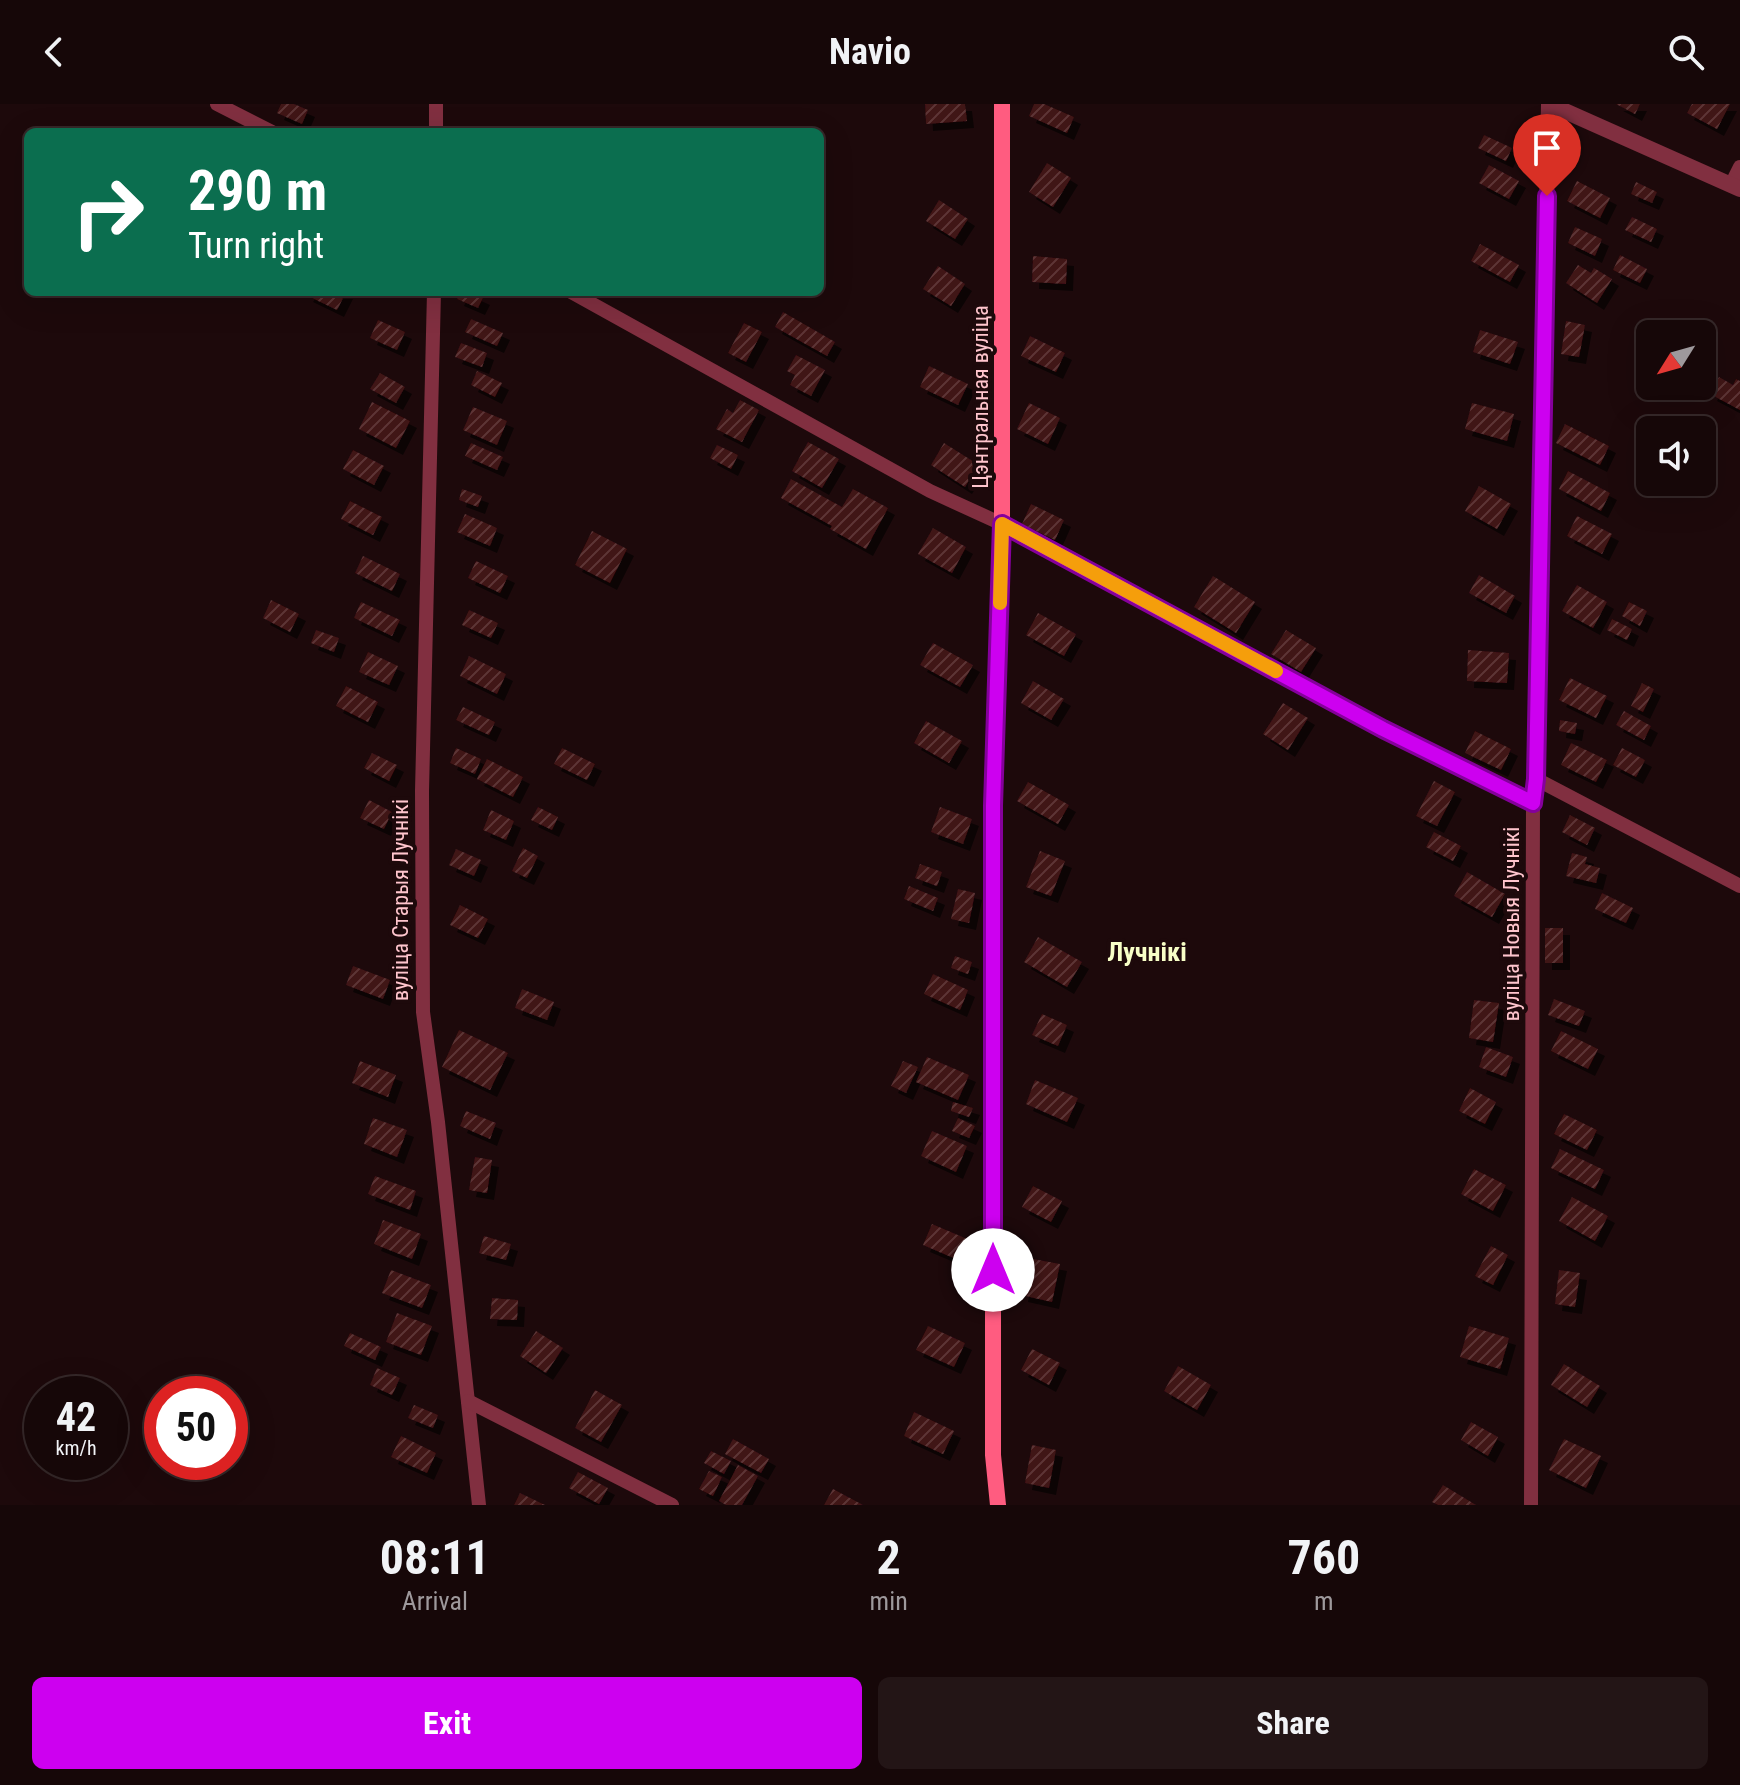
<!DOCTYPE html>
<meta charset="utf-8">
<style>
:root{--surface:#160708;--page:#231516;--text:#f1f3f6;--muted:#9e999c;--line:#352829;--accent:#cd00f0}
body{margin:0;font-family:"Roboto Condensed",sans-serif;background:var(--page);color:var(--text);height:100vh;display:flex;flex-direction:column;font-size:30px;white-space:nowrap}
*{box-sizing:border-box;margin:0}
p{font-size:26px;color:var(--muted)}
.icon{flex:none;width:44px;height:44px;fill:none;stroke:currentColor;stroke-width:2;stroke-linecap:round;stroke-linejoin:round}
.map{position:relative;height:1401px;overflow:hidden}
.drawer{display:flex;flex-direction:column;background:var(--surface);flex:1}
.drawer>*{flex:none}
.banner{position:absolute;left:24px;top:24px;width:800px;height:168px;border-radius:12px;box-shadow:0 8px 32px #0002,0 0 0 2px var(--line);background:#0b6e4f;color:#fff;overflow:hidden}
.needle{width:52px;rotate:233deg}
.tools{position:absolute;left:1636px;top:216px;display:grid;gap:16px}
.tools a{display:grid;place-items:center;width:80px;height:80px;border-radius:12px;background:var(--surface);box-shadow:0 8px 32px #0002,0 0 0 2px var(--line);font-size:40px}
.speed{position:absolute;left:24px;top:1272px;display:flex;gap:16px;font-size:40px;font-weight:700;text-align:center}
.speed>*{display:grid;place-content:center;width:104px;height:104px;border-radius:50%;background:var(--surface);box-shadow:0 8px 32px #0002,0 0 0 2px var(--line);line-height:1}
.speed small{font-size:20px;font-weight:400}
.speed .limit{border:12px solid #d22;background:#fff;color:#111}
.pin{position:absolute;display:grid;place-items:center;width:68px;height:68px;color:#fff;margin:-82px -34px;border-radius:50% 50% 50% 0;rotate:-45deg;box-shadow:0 0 8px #0007}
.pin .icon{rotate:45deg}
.me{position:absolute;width:88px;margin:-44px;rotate:0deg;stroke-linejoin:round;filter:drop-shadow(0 0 6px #0008)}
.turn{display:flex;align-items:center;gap:28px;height:168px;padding:0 32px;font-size:36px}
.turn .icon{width:104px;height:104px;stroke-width:2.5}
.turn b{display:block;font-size:56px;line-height:68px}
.eta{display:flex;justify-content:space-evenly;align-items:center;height:136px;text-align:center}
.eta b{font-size:48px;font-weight:700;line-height:56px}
.action{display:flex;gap:16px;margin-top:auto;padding:16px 32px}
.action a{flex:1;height:92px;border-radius:12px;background:var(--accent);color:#fff;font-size:32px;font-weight:700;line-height:92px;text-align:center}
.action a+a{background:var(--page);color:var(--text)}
header{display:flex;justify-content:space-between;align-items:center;height:104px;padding:0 32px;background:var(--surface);font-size:36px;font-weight:700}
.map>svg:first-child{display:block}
</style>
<header><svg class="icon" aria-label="back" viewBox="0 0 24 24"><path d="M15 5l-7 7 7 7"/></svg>Navio<svg class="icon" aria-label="search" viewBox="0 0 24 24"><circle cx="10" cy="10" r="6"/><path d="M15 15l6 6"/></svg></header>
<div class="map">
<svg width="1740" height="1401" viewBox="0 0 1740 1401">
<defs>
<pattern id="building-hatch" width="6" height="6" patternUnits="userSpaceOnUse" patternTransform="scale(2)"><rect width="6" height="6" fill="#401315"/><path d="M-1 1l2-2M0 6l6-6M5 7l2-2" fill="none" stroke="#5d3436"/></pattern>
<filter id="shadow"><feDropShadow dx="7" dy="7" stdDeviation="0" flood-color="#0009"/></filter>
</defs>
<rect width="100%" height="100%" fill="#1d090b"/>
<!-- building -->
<g fill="url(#building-hatch)" filter="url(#shadow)">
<path d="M281 0H294L308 6 302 20 277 9Z"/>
<path d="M925 0H965L967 17 926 20Z"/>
<path d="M1034 0H1044L1074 13 1067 29 1029 12Z"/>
<path d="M1616 0H1640L1635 10Z"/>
<path d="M1692 0H1730L1717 25 1687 9Z"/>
<path d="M1484 31 1512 44 1506 57 1478 44Z"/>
<path d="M1047 59 1071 74 1053 103 1029 88Z"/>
<path d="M1489 61 1519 77 1509 95 1479 79Z"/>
<path d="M1577 77 1610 94 1600 114 1567 97Z"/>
<path d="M1636 78 1657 88 1652 99 1631 90Z"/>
<path d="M939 96 968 115 955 135 926 117Z"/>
<path d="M1632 113 1657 125 1651 138 1625 126Z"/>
<path d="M1575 123 1602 135 1595 152 1568 139Z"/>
<path d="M1480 140 1519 161 1510 178 1471 157Z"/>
<path d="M1620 151 1647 165 1640 179 1613 166Z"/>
<path d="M1033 152 1067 155 1066 180 1032 178Z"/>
<path d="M1578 161 1591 169 1594 164 1612 175 1597 199 1566 179Z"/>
<path d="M938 162 965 180 951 202 923 185Z"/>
<path d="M308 188H346L337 206 306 191Z"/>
<path d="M460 188H470L483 194 478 204 457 195Z"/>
<path d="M783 208 835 238 827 252 775 223Z"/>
<path d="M471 215 503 229 497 242 465 228Z"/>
<path d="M378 216 405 228 397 246 370 234Z"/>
<path d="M1566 217 1585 221 1579 253 1561 250Z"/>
<path d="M744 219 762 228 746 258 728 249Z"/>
<path d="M1480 226 1518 238 1510 260 1473 248Z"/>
<path d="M1030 232 1065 249 1056 268 1021 252Z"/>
<path d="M461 239 487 249 482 263 455 253Z"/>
<path d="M796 251 825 266 811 292 790 281 795 271 787 267Z"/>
<path d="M929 262 968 280 958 301 920 283Z"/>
<path d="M477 267 502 279 495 293 471 281Z"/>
<path d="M380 269 405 283 396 299 370 285Z"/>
<path d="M1719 273 1733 281 1736 275 1740 277V306L1710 290Z"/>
<path d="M740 296 759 306 742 338 716 325 727 305 733 309Z"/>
<path d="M372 298 410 317 396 344 359 325Z"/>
<path d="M1029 299 1060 314 1048 340 1017 325Z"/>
<path d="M1472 299 1514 310 1507 337 1465 325Z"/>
<path d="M473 303 507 317 497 341 463 326Z"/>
<path d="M1565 320 1609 342 1600 361 1556 339Z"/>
<path d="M808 338 839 355 822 384 792 367Z"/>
<path d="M471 339 503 353 497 366 465 352Z"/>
<path d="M944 339 979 361 965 383 931 361Z"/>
<path d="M717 341 738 351 731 365 710 354Z"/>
<path d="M353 346 384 362 374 381 343 365Z"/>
<path d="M1568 367 1610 389 1601 407 1559 385Z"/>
<path d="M791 375 842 403 853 385 888 404 866 445 830 425 832 422 781 394Z"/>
<path d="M1479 382 1511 400 1497 425 1465 407Z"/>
<path d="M462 385 482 392 478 403 459 396Z"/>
<path d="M350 397 382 413 373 431 341 415Z"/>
<path d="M1031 400 1064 416 1055 436 1022 420Z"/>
<path d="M465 410 497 424 490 442 457 428Z"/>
<path d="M1577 412 1612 430 1602 450 1567 432Z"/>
<path d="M933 424 966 443 952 469 918 450Z"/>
<path d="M592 427 627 445 610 479 575 461Z"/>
<path d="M363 452 400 470 392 487 355 469Z"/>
<path d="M476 457 508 472 500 489 468 474Z"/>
<path d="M1479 471 1515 492 1506 509 1469 489Z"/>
<path d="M1213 472 1255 498 1236 529 1194 503Z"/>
<path d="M1577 481 1607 498 1593 524 1562 507Z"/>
<path d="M271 496 299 510 290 528 263 514Z"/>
<path d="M361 498 400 516 392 532 354 514Z"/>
<path d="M1629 498 1647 507 1640 522 1622 512Z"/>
<path d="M469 506 498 519 491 534 462 521Z"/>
<path d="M1038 509 1076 530 1064 552 1026 531Z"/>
<path d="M1612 515 1632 525 1627 536 1607 526Z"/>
<path d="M316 526 339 534 334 548 311 539Z"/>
<path d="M1286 526 1316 544 1301 568 1271 550Z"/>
<path d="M933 539 973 561 960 583 920 561Z"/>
<path d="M1468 546 1509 549 1507 579 1467 577Z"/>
<path d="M368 548 398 562 389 581 359 568Z"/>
<path d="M469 552 506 570 497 590 460 572Z"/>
<path d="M1570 574 1607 592 1596 614 1559 596Z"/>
<path d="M1033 577 1064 595 1051 616 1021 599Z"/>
<path d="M1642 579 1654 585 1643 608 1631 602Z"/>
<path d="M346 582 378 598 368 618 336 602Z"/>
<path d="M1283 599 1308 614 1288 646 1263 630Z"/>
<path d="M463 603 495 618 489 631 456 616Z"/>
<path d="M1624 607 1651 622 1644 636 1616 621Z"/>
<path d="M1560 616 1577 619 1575 630 1559 627Z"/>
<path d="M926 617 962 637 949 659 914 639Z"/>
<path d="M1475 627 1511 645 1501 666 1465 649Z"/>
<path d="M1571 639 1607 656 1596 678 1561 661Z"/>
<path d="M456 644 481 655 475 670 450 659Z"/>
<path d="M562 644 595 660 587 676 554 660Z"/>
<path d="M1622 644 1645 656 1636 673 1613 661Z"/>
<path d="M372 649 397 661 389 677 364 664Z"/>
<path d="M487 655 523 673 513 693 477 675Z"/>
<path d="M1434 677 1455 688 1437 722 1416 712Z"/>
<path d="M1028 678 1069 701 1058 720 1017 697Z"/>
<path d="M369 696 392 708 384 725 360 714Z"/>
<path d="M538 703 558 713 552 726 531 716Z"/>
<path d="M940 703 972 715 963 740 931 728Z"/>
<path d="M491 706 514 717 506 736 483 726Z"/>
<path d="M1570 711 1595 724 1587 741 1562 728Z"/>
<path d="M1434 728 1461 742 1453 757 1426 743Z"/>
<path d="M523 744 538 752 527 774 512 767Z"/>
<path d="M456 745 481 756 474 772 449 761Z"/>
<path d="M1040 747 1065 757 1051 792 1026 783Z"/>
<path d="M1572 749 1587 753 1585 760 1600 764 1596 779 1566 772Z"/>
<path d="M920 760 942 768 937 782 915 774Z"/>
<path d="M1467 768 1505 790 1492 813 1454 792Z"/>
<path d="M909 782 938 794 933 807 904 795Z"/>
<path d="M958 785 975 789 969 819 951 815Z"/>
<path d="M1602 789 1633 804 1626 819 1595 805Z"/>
<path d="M460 801 488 815 478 834 450 821Z"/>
<rect x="1545" y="824" width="18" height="35"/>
<path d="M1038 833 1082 858 1067 883 1024 858Z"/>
<path d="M955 852 972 858 968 870 951 864Z"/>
<path d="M353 862 390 876 383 895 346 881Z"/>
<path d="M933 870 968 886 960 906 924 890Z"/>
<path d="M522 885 554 898 547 916 515 904Z"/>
<path d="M1554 895 1585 907 1579 922 1548 911Z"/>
<path d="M1474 896 1499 899 1493 938 1469 934Z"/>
<path d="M1042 910 1067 921 1058 942 1032 931Z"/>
<path d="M459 926 508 949 490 986 442 963Z"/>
<path d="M1561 927 1598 945 1588 965 1551 947Z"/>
<path d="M1486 943 1513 953 1506 973 1479 963Z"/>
<path d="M927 953 969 971 958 996 916 978Z"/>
<path d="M360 957 396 971 388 993 352 979Z"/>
<path d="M903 957 918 963 906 989 891 982Z"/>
<path d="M1035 976 1078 994 1067 1018 1026 1000Z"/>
<path d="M1470 984 1496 998 1485 1020 1459 1007Z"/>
<path d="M953 998 973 1004 969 1013 951 1007Z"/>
<path d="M466 1007 496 1019 490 1035 460 1022Z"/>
<path d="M1564 1010 1597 1026 1587 1046 1554 1030Z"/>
<path d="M373 1014 407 1026 397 1053 364 1040Z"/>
<path d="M958 1014 975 1022 969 1034 952 1027Z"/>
<path d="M932 1027 967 1042 956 1068 921 1052Z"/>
<path d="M1560 1045 1604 1066 1595 1085 1551 1064Z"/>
<path d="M475 1053 492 1056 487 1089 469 1086Z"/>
<path d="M1474 1065 1506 1081 1493 1107 1461 1090Z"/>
<path d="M375 1072 416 1087 410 1106 368 1090Z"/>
<path d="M1033 1082 1062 1097 1051 1118 1022 1103Z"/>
<path d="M1572 1093 1608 1112 1595 1137 1559 1117Z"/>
<path d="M383 1116 421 1130 412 1155 374 1140Z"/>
<path d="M932 1120 972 1137 963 1158 923 1141Z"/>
<path d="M484 1132 511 1140 506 1156 479 1149Z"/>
<path d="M1491 1142 1508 1151 1493 1181 1475 1172Z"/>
<path d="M1028 1154 1060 1160 1052 1198 1021 1191Z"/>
<path d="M391 1166 431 1181 422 1204 382 1189Z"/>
<path d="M1559 1166 1580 1169 1575 1203 1555 1200Z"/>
<path d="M492 1194 518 1196 517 1216 490 1215Z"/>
<path d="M397 1209 432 1222 421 1251 386 1238Z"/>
<path d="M928 1222 965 1239 954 1263 916 1246Z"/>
<path d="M1469 1222 1509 1234 1500 1265 1460 1253Z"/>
<path d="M536 1227 563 1244 546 1269 520 1252Z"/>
<path d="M350 1229 381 1243 375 1256 344 1242Z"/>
<path d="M1032 1245 1060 1259 1049 1281 1021 1266Z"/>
<path d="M1564 1260 1600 1282 1587 1303 1551 1281Z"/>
<path d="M1178 1262 1211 1281 1197 1306 1164 1287Z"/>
<path d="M377 1264 400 1274 392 1291 370 1281Z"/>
<path d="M595 1286 622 1301 601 1338 575 1324Z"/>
<path d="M414 1301 438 1311 433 1324 408 1314Z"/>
<path d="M914 1308 954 1327 943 1350 904 1332Z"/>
<path d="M1471 1318 1498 1333 1488 1352 1461 1336Z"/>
<path d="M401 1332 436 1349 427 1369 391 1353Z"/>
<path d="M733 1335 769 1355 761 1369 725 1350Z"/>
<path d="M1564 1335 1601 1352 1586 1384 1549 1366Z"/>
<path d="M1032 1341 1056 1346 1049 1384 1025 1379Z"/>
<path d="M711 1347 731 1357 724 1370 704 1359Z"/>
<path d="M738 1361 758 1372 742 1401H726L719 1397Z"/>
<path d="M709 1367 722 1373 713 1392 699 1385Z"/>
<path d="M578 1368 608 1384 599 1400 569 1384Z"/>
<path d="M1443 1381 1476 1401H1438L1432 1398Z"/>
<path d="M833 1385 863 1401H824Z"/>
<path d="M520 1389 545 1401H514Z"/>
</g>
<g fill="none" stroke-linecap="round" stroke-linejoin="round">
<!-- minor -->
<g stroke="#812f40" stroke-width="14">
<path d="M217 0 272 28"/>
<path d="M436 28V0"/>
<path d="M1731 81 1740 63"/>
<path d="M434 188 422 687 423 908 438 1018 479 1401"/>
<path d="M571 188 930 387 1002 420 1383 625 1533 699"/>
<path d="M1536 675 1740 782"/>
<path d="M468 1297 672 1401"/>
<path d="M1531 1401 1533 699 1536 675 1548 0"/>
</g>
<!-- tertiary -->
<path stroke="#812f40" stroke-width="16" d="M1549 0 1740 85"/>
<!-- secondary -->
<path stroke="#ff5c80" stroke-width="16" d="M998 1401 993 1351V702L1002 420V0"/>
</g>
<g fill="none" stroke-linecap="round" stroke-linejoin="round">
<!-- route casing -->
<g stroke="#85009c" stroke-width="20">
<path id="route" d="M993 1166V702L1002 420 1383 625 1533 699 1536 675 1547 92"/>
</g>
<!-- route -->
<use href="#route" stroke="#cd00f0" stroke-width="14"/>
<!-- slow -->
<path stroke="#f59e0b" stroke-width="14" d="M1000 499 1002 420 1276 567"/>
</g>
<g text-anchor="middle" stroke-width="8" stroke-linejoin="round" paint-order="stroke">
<!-- street labels -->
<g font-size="22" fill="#ffc5cd" stroke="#1d090b">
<text transform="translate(980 293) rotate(-90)" y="8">Цэнтральная вуліца</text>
<text transform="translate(400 796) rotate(-90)" y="8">вуліца Старыя Лучнікі</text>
<text transform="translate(1511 820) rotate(-90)" y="8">вуліца Новыя Лучнікі</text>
</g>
<!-- quarter labels -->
<g font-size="26" font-weight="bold" fill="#f8ffc7" stroke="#1d090b">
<text x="1147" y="857">Лучнікі</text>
</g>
</g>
</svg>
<div class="tools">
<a><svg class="needle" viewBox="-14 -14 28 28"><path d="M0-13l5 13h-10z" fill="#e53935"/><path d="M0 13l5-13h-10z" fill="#9e999c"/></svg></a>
<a><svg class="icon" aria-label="sound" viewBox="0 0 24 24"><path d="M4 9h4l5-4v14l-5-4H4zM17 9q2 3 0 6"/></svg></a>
</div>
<div class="speed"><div>42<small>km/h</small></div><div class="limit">50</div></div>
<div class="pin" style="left:1547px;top:92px;background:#d93025"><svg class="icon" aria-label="arrive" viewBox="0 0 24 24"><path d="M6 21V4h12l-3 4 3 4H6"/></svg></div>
<svg class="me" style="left:993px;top:1166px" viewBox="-20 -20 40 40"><circle r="19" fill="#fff"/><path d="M0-13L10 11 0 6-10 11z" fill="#cd00f0"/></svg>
<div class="banner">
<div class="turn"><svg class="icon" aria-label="right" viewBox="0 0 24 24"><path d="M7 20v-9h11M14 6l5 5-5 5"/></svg><div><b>290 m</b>Turn right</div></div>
</div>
</div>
<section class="drawer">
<div class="eta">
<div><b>08:11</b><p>Arrival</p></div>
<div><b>2</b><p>min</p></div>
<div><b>760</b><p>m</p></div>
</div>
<div class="action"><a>Exit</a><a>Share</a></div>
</section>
